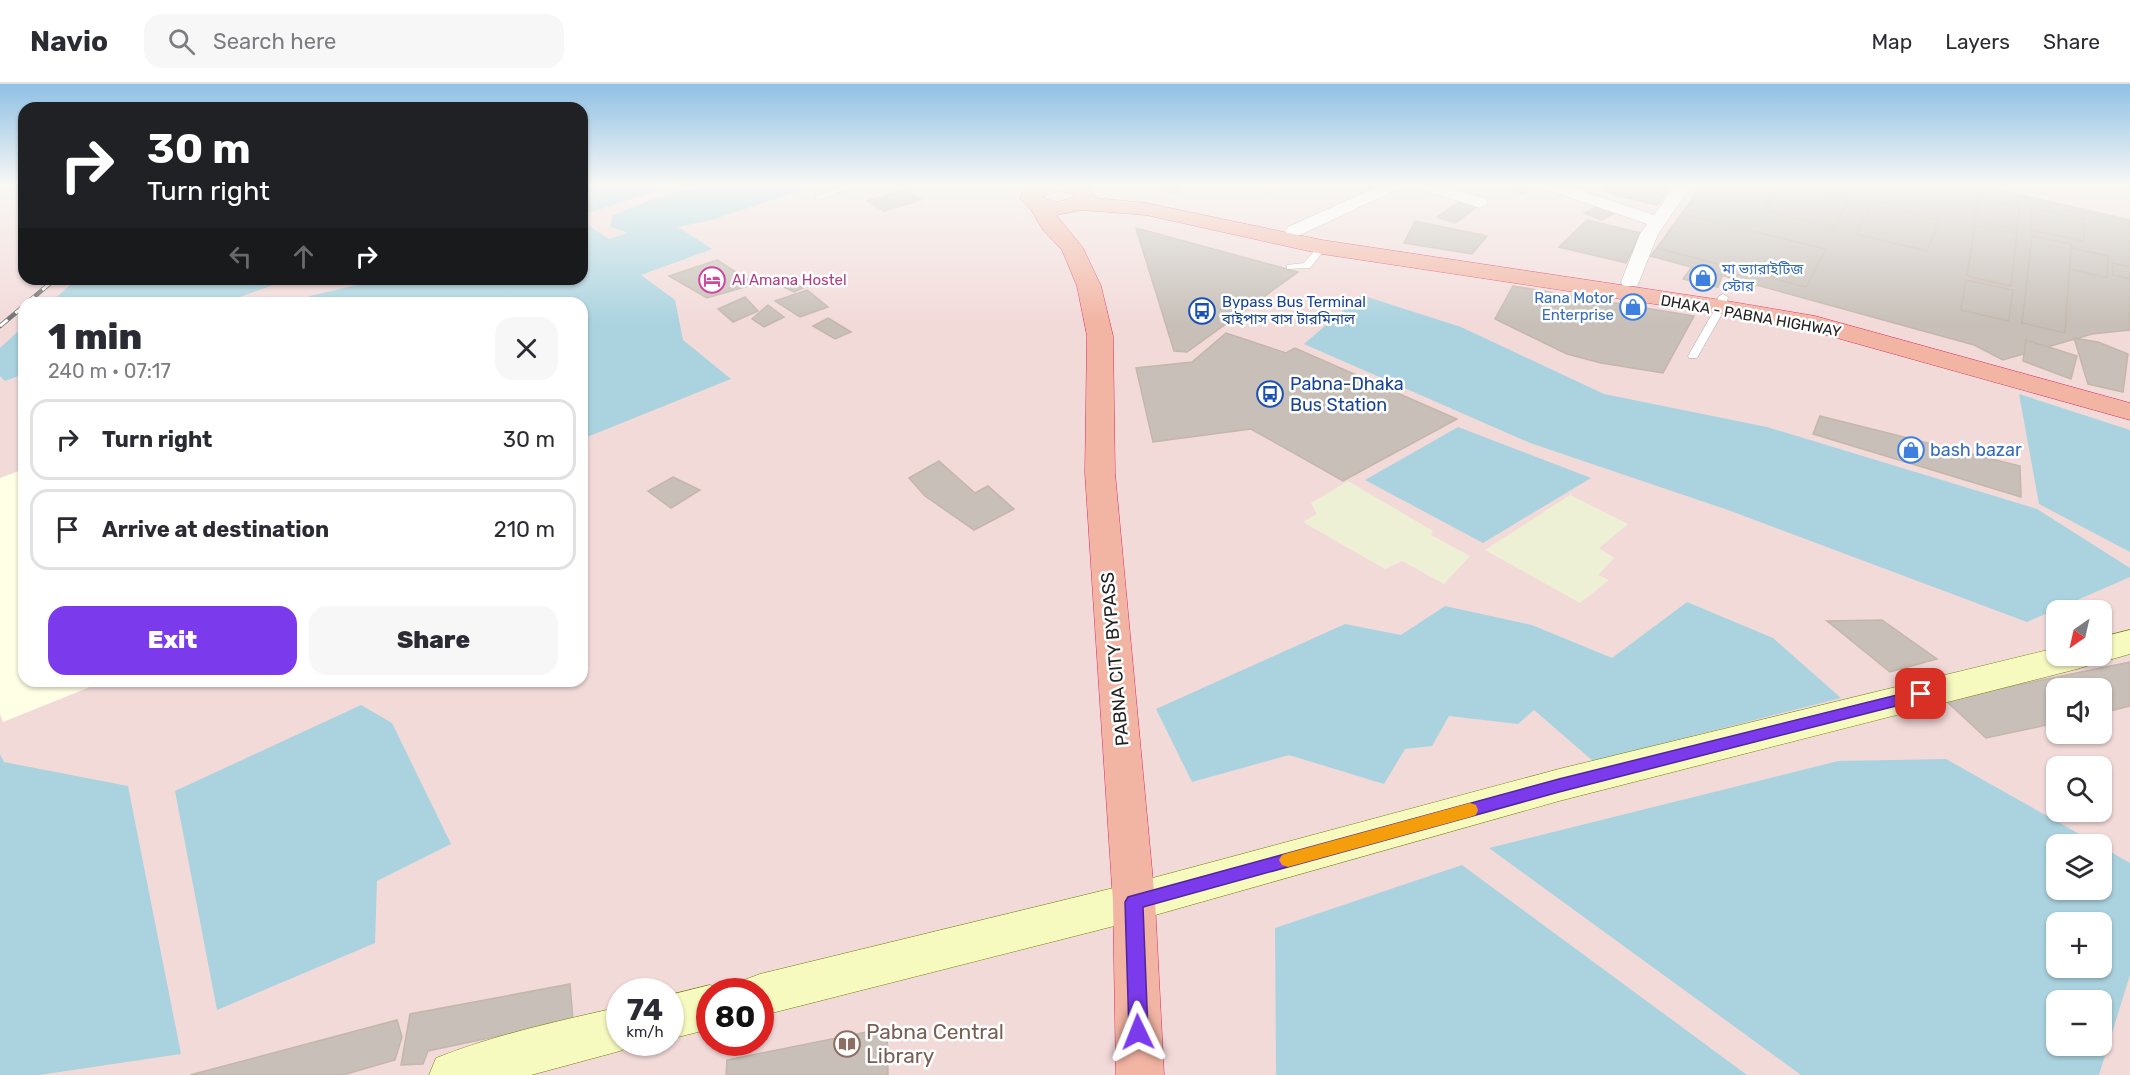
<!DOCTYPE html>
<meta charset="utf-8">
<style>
:root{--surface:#fff;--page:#f7f7f7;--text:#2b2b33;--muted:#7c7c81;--line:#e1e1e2;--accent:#7c3aed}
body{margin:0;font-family:Rubik,"Noto Sans Bengali",sans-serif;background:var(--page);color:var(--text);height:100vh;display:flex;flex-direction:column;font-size:22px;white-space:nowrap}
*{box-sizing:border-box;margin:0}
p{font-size:20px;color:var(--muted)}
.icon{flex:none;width:33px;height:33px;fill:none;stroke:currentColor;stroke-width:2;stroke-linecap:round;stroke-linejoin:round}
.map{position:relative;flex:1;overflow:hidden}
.panel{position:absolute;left:18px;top:213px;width:570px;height:390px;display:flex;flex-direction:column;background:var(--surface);border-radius:18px;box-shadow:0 2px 4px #0004}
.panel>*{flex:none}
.top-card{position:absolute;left:18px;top:18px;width:570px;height:183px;border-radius:18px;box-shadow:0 2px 4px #0004;background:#202124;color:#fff;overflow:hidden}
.needle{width:39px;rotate:214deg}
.controls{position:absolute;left:2046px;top:516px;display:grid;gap:12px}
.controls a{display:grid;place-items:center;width:66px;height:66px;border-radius:12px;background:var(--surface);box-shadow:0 2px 4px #0004;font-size:30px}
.speed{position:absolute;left:606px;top:894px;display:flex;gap:12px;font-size:30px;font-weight:700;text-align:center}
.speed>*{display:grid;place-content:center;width:78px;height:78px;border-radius:50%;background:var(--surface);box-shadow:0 2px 4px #0004;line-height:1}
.speed small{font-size:15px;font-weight:400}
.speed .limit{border:9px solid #d22;background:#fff;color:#111}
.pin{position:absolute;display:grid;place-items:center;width:51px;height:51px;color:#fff;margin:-26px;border-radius:12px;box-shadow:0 3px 9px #0006}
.me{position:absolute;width:66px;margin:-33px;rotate:358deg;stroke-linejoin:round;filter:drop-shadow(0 0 4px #0008)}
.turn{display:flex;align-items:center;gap:21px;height:126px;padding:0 30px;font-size:27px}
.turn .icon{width:78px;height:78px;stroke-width:2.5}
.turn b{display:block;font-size:42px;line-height:51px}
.lanes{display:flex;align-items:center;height:57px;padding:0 30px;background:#0003;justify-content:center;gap:30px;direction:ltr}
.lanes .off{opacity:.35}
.round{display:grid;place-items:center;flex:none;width:63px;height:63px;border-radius:18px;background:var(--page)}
.overview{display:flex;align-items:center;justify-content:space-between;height:102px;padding:0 30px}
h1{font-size:36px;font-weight:800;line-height:45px}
.action{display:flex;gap:12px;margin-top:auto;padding:12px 30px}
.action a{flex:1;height:69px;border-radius:18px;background:var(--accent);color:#fff;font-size:24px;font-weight:800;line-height:69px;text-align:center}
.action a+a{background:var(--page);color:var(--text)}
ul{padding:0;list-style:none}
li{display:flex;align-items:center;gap:18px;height:81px;margin:0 12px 9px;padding:0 18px;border:3px solid var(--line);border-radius:18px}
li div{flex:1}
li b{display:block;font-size:22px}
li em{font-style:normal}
header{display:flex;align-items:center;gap:36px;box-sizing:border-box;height:84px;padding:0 30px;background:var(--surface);border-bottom:2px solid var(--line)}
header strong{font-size:28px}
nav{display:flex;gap:33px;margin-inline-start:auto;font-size:21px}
.search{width:420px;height:54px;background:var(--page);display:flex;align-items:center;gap:15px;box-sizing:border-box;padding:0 21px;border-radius:18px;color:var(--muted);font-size:22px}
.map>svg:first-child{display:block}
</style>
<header>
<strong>Navio</strong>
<div class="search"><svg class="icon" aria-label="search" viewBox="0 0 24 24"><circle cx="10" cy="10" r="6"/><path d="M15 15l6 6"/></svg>Search here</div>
<nav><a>Map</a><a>Layers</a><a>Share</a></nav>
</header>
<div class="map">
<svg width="2130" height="991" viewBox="0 0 2130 991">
<rect width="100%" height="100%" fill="#f2efe9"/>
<!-- commercial -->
<path fill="#f2dad9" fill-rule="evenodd" d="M0 101H24V195H582V101H2130V991H0ZM24 219H582V597H24ZM2056 526H2102V572H2056ZM2056 604H2102V650H2056ZM2056 682H2102V728H2056ZM2056 760H2102V806H2056ZM2056 838H2102V884H2056ZM620 908H670V958H620ZM710 908H760V958H710ZM2056 916H2102V962H2056Z"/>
<!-- education -->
<path fill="#ffffe5" d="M24 385V597H105L3 638 0 630V394Z"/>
<!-- farmland -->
<g fill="#eef0d5">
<path d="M1348 397 1433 447 1431 451 1470 472 1444 500 1402 477 1385 485 1303 438 1317 430 1311 419Z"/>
<path d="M1570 411 1628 440 1599 464 1614 474 1598 491 1609 496 1580 519 1485 466Z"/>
</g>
<!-- water -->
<g fill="#aad3df" fill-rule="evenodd">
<path d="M582 101H662L666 104 582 131Z"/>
<path d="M702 101H804L809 104 711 136 678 143 712 165 641 191 675 216 683 256 731 295 582 355V219H297L310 212 382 195H582V137L609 155 628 149 611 143 612 132 650 116Z"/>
<path d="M77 195H290L223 219H50Z"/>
<path d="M1361 211 1461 243 1604 310 1767 343 2037 425 2130 484V493L2027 538 1728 426 1530 359 1304 260Z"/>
<path d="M24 242V290L5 297 0 292V264Z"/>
<path d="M2019 310 2130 346V468L2039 420Z"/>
<path d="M1458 343 1591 394 1483 459 1365 396Z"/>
<path d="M1687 518 1773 554 1841 614 1593 677 1534 626 1518 640 1449 632 1432 662 1405 665 1384 700 1289 671 1192 698 1156 625 1345 540 1401 551 1445 522 1532 541 1612 574Z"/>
<path d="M361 621 392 639 451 760 377 797 375 859 217 926 175 707Z"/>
<path d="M0 670 4 678 128 702 181 970 39 991H0Z"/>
<path d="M1946 675 2097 760H2056V806H2102V763L2130 779V891L2099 991H1801L1489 764 1838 677ZM2102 838V884H2056V838ZM2102 916V962H2056V916Z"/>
<path d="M1462 781 1747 991H1276L1275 844Z"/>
</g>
<!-- building -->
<g fill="#c7bfb8" stroke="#c4b6ab" stroke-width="1.5">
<path d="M1151 101H1186L1176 109 1150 102Z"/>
<path d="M1505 101H1531L1523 110Z"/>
<path d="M1609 101H1668L1670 105 1657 121 1615 111 1603 105Z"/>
<path d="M1701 101H1776L1760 127 1694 112Z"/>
<path d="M1702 101H1977L2130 136V246L2092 250 2003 276 1974 261 1651 172Z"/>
<path d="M1780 101H1782L1849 116 1834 144 1764 127Z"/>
<path d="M905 106 921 116 884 127 867 117Z"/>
<path d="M1979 115 2020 123 2016 146 1974 136Z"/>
<path d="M1459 118 1477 123 1455 139 1437 133Z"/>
<path d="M1600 121 1618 127 1602 136 1584 129Z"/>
<path d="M1871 121 1939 136 1927 167 1856 150Z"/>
<path d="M2032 124 2084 135V157L2031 146Z"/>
<path d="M1683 130 1826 165 1806 203 1657 164Z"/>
<path d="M1587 136 1641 149 1626 179 1559 163Z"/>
<path d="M1415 137 1487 152 1472 170 1404 159Z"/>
<path d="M1975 141 2017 149 2011 202 1967 192Z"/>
<path d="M1136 144 1298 188 1187 268 1174 267Z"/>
<path d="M2032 152 2071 160 2065 249 2022 239Z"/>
<path d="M2072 164 2108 172 2107 194 2070 185Z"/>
<path d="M717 176 755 200 707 214 669 192Z"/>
<path d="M2113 179 2130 183V195L2113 191Z"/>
<path d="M1691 184 1722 192 1718 203 1683 195Z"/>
<path d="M783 192 803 204 794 208 772 197Z"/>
<path d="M1966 196 2013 206 2009 237 1961 226Z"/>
<path d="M1513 202 1694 232 1663 289 1601 279 1567 270 1495 235Z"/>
<path d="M807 206 828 223 800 233 775 217Z"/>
<path d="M745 213 758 227 733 238 718 225Z"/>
<path d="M768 221 784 233 764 243 752 235Z"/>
<path d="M828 234 851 248 835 255 813 242Z"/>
<path d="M1226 249 1286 269 1295 264 1457 335 1343 397 1251 345 1153 358 1136 284 1192 278Z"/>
<path d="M2074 254 2098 258 2128 270 2123 308 2088 300Z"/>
<path d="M2026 256 2077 272 2071 295 2023 277Z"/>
<path d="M1820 332 2020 382 2021 413 1813 350Z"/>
<path d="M939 377 975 409 988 402 1014 425 974 446 925 412 909 394Z"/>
<path d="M673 393 700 406 671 424 648 407Z"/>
<path d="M1882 536 1937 575 1890 588 1827 537Z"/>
<path d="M2130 578V622L2102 629V604H2056V639L1986 654 1945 616Z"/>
<path d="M570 900 573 936 428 967 423 980 401 981 410 930Z"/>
<path d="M397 936 402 953 395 976 343 991H190Z"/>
<path d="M887 944 888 991H726L727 976Z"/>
</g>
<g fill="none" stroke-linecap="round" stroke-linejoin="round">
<!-- service casing -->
<g stroke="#a9a9a9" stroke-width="1">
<g id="service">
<path d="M845 101H858L822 115 815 113Z"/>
<path d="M1319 161 1327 163 1310 184 1287 185V181L1304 179Z"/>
<path d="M1723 210 1728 213 1726 223 1697 274H1689L1688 272 1716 223 1718 213Z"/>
</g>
</g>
<!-- minor casing -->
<g stroke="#a9a9a9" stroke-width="1">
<g id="minor">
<path d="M1381 101H1402L1400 104 1300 151H1288L1285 147 1288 143Z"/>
<path d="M1416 101H1441L1486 115 1488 119 1480 124 1418 104Z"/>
<path d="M1540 101H1564L1654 131 1676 101H1692L1658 150 1639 198 1637 202H1623L1621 198 1640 150 1647 140 1542 104Z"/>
</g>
</g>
<!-- secondary casing -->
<g stroke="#707d05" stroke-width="1">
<g id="secondary">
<path d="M2130 546V570L2102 578 2093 575 2090 581 2077 585 1559 717 1134 837 760 932V908H739L744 896 760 890 1134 799 1559 685 2056 564V572H2102V553Z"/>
<path d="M710 901 726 908H710V945L670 955V911Z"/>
<path d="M620 923V958H638L620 967 531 991H429L436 974C494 951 558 937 620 923Z"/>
</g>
</g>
<!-- trunk casing -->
<g stroke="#dc2a67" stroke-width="1">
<path id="trunk" d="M1033 101H1088L1096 114 1146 119 1322 156 1721 216 1815 232 2130 319V336L1812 247 1721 230 1322 170 1146 131 1083 126 1056 131 1083 164 1101 202 1113 252 1115 389 1155 818 1164 991H1116L1113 818 1085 389 1087 252 1077 202 1062 166 1043 146 1030 124 1020 115 1024 106ZM1061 107 1074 110 1075 113 1057 118 1042 113 1052 108Z"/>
</g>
<!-- service -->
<use href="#service" fill="#fff" fill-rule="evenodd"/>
<!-- minor -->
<use href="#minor" fill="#fff" fill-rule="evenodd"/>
<!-- secondary -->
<use href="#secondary" fill="#f7fabf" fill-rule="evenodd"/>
<!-- trunk -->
<use href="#trunk" fill="#f2b4a3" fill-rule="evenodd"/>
<!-- rail casing -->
<g stroke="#707070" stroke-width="4.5">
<g id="rail">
<path d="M27 219 55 195"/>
<path d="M0 242 24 222"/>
</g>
</g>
<!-- rail -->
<use href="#rail" stroke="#fff" stroke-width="3" stroke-dasharray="10" stroke-linecap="butt"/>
</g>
<!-- sky -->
<linearGradient id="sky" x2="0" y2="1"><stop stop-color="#8fc0e4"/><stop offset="0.42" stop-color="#f9f8f5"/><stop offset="1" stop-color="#f9f8f5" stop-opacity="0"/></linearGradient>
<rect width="2130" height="240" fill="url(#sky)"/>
<!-- route -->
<path fill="#7c3aed" stroke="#51269a" stroke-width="1.5" d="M1921 605 1927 607 1929 610 1927 614 1559 708 1143 823 1148 948 1145 954 1138 957 1132 954 1129 948 1125 818 1128 813 1559 695Z"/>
<!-- slow -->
<path fill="#f59e0b" d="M1470 719 1476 721 1478 726 1476 731 1470 733 1288 783 1282 781 1279 776 1282 771 1288 769Z"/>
<!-- icons -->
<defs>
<g id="shop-ring" transform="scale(1.35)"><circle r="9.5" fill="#fff" stroke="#3f7fe0" stroke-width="1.5"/><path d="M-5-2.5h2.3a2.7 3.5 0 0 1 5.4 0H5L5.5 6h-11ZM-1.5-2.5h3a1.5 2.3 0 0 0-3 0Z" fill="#3f7fe0"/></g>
<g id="hotel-ring" transform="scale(1.35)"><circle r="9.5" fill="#fff" stroke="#d1479c" stroke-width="1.5"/><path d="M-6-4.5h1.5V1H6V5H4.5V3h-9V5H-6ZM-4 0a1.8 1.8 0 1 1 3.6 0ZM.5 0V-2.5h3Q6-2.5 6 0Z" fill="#d1479c"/></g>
<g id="bus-ring" transform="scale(1.35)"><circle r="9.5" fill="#fff" stroke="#1a4fb4" stroke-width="1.5"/><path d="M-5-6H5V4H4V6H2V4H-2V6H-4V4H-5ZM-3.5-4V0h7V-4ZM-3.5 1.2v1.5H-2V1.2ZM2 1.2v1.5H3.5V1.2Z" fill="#1a4fb4"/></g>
<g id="library-ring" transform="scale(1.35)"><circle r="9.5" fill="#fff" stroke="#8d6e63" stroke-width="1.5"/><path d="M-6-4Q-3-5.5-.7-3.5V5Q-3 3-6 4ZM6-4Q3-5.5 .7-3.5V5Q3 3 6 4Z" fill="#8d6e63"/></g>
</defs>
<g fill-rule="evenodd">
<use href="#shop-ring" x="1703" y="194"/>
<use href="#hotel-ring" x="712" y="196"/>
<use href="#shop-ring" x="1633" y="223"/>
<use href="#bus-ring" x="1202" y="227"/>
<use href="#bus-ring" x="1270" y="310"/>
<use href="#shop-ring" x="1911" y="366"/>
<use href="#library-ring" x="847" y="960"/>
</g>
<g text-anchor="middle" stroke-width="5" stroke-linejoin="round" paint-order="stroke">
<!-- far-shop labels -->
<g font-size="15" fill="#366cbe" stroke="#fff" text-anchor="start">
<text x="1722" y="190">মা ভ‍্যারাইটিজ<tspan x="1722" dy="17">স্টোর</tspan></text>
<text x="1614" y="219" text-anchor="end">Rana Motor<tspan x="1614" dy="17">Enterprise</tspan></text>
</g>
<!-- far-hotel labels -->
<g font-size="15" fill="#b23c85" stroke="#fff" text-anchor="start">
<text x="732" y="201">Al Amana Hostel</text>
</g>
<!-- far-transit labels -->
<g font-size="15" fill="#164399" stroke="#fff" text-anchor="start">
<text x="1222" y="223">Bypass Bus Terminal<tspan x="1222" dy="17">বাইপাস বাস টারমিনাল</tspan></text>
</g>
<!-- far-street labels -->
<g font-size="15" fill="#222" stroke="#fff">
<text transform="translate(1751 232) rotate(10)" y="5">DHAKA - PABNA HIGHWAY</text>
</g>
<!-- transit labels -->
<g font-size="18" fill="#164399" stroke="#fff" text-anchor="start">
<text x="1290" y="306">Pabna-Dhaka<tspan x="1290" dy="21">Bus Station</tspan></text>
</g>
<!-- shop labels -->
<g font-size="18" fill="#366cbe" stroke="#fff" text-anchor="start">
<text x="1930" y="372">bash bazar</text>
</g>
<!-- street labels -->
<g font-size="18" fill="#222" stroke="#fff">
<text transform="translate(1115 575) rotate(-95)" y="6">PABNA CITY BYPASS</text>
</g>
<!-- near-education labels -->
<g font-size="21" fill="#785e54" stroke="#fff" text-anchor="start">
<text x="866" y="955">Pabna Central<tspan x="866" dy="24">Library</tspan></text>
</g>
</g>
</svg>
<div class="controls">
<a><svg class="needle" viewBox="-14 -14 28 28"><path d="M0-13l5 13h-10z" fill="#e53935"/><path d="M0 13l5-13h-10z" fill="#7c7c81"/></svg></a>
<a><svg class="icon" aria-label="sound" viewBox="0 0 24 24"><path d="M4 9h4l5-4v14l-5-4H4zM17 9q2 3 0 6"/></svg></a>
<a><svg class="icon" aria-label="search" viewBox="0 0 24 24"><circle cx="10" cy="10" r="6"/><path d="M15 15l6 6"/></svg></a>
<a><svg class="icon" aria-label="layers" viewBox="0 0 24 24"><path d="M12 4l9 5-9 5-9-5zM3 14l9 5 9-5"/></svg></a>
<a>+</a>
<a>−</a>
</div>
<div class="speed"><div>74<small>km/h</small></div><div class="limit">80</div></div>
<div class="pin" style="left:1921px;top:610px;background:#d93025"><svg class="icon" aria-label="arrive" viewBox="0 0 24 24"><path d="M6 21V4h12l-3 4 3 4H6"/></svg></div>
<svg class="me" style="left:1138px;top:948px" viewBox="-20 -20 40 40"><path d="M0-17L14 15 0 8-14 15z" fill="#7c3aed" stroke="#fff" stroke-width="4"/></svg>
<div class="top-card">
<div class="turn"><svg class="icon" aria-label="right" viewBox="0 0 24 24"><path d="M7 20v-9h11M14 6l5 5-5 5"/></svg><div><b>30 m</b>Turn right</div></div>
<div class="lanes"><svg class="icon off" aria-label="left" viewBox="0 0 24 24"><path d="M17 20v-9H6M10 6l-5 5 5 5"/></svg><svg class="icon off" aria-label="ahead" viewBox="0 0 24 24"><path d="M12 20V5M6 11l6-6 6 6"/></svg><svg class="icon" aria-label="right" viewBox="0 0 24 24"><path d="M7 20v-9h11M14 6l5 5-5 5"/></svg></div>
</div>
<section class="panel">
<div class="overview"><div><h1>1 min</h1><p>240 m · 07:17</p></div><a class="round"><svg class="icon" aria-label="close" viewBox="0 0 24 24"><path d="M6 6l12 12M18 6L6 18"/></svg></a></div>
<ul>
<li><svg class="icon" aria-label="right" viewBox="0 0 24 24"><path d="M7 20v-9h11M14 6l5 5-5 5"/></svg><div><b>Turn right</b></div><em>30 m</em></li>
<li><svg class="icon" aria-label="arrive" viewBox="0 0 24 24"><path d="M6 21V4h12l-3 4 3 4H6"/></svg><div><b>Arrive at destination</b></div><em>210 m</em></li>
</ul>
<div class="action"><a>Exit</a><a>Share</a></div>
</section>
</div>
